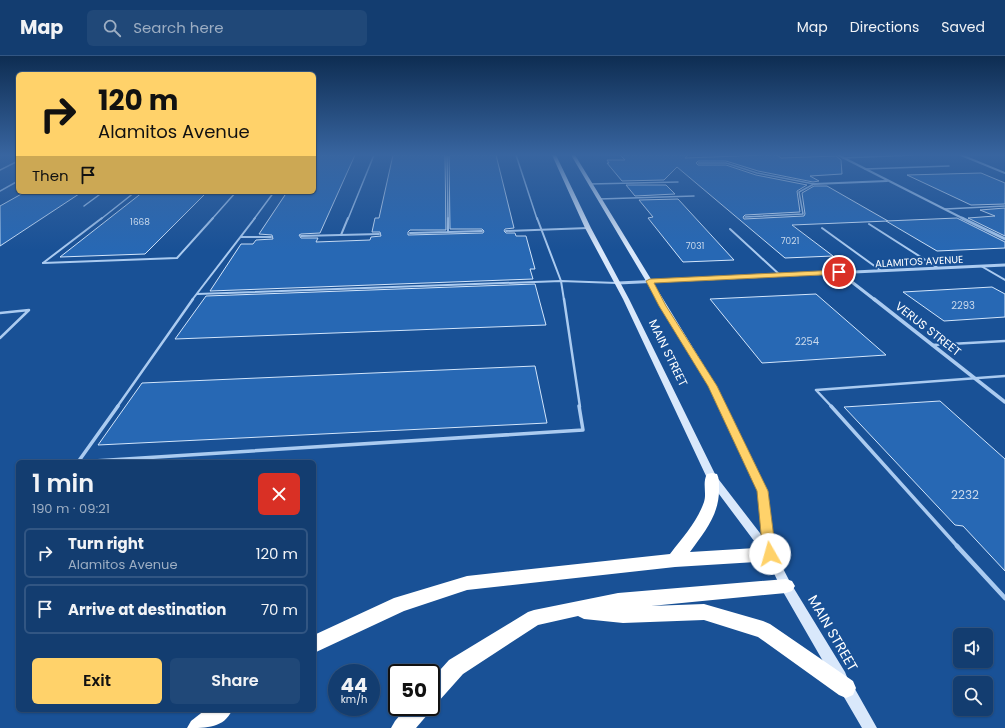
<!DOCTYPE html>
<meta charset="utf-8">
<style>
:root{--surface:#133d70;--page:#204878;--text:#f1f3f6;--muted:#9daec3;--line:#325683;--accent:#ffd26a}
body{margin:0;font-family:Poppins,sans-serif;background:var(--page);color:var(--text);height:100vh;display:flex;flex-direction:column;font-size:15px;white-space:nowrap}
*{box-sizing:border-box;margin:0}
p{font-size:13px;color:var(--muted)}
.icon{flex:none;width:22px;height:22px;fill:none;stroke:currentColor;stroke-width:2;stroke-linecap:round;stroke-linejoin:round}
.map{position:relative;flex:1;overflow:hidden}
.panel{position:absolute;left:16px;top:404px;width:300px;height:252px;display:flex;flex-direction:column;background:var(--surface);border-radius:6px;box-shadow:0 1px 3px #0004,0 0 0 1px var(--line)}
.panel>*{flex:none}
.top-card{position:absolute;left:16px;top:16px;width:300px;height:122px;border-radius:6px;box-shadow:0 1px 3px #0004,0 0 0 1px var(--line);background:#ffd26a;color:#111;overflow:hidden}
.fabs{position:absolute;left:953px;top:572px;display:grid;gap:8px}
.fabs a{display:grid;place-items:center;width:40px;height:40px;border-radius:6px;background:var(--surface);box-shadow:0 1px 3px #0004,0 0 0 1px var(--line);font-size:20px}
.speed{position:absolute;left:328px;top:608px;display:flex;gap:8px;font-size:20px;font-weight:700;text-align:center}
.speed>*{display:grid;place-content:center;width:52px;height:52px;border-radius:50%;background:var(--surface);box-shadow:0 1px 3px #0004,0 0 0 1px var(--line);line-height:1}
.speed small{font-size:10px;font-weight:400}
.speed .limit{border:2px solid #111;border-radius:6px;background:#fff;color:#111}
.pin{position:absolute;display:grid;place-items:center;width:34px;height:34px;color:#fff;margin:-17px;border:2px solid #fff;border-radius:50%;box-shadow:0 1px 4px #0007}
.me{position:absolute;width:44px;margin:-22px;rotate:353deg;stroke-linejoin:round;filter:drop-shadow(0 0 3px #0008)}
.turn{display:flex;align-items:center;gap:14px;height:84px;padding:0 16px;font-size:18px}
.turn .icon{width:52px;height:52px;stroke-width:2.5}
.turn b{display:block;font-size:28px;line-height:34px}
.then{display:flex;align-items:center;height:38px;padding:0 16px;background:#0003;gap:8px;font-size:15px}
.round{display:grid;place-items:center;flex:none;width:42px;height:42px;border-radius:6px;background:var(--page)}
.head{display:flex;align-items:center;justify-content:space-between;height:68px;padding:0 16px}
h1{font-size:24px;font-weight:600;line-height:30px}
.primary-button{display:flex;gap:8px;margin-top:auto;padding:8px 16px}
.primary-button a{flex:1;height:46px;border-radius:6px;background:var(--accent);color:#111;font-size:16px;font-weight:600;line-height:46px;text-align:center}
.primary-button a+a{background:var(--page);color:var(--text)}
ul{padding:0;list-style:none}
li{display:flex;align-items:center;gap:12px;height:50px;margin:0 8px 6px;padding:0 8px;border:2px solid var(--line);border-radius:6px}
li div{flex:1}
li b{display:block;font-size:15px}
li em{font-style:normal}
header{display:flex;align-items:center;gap:24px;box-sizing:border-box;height:56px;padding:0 20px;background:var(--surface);border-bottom:1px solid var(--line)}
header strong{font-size:19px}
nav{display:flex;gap:22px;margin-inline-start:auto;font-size:14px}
.search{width:280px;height:36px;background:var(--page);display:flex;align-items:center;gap:10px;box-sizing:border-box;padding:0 14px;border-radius:6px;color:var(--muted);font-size:15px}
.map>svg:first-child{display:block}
</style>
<header>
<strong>Map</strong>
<div class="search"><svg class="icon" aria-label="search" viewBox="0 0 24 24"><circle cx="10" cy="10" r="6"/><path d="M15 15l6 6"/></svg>Search here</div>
<nav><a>Map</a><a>Directions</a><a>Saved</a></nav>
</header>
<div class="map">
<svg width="1005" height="672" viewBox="0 0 1005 672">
<rect width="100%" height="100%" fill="#195196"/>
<!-- building -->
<g fill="#2768b4" stroke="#d2e5fb">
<path d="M314 99H355L320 177 301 178 299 179 301 182H318L316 186 370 184 371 181 381 180 380 176H372L375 162H379L393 99H445L446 174H410L408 176V179L483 177 484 175 482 173H450L449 99H496L514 172 505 173 504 175 506 177H515L516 180H526L535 213H530L533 223 210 235 241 188H253L256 184 273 183 272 179 259 178 287 136H314Z"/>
<path d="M620 99H688L685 102 765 99H777L781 102 836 100 841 104 842 118 810 120 819 125 813 126 758 115 726 105H698L696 107 698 109H726L756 119 807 129 797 135 800 156 745 159 743 161 744 163 804 160 805 158 802 137 814 130H827L888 165 792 169 833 200 785 202 677 111 664 124 622 125 607 107H609L607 104H625Z"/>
<path d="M981 117 1005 127V148L971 149 907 119Z"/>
<path d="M626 129H666L675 138 635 140Z"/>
<path d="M25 136H82L0 190V150Z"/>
<path d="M143 136H207L145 198 60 201Z"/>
<path d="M678 143 734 204 683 206 648 162 653 161 639 144Z"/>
<path d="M1005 152V180L968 162 995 160 980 154Z"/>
<path d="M957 162 1005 186V192L937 195 886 165Z"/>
<path d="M535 228 546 269 175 283 206 240Z"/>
<path d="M992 231 1005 238V261L944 265 903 236Z"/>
<path d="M816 238 886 299 762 307 710 243Z"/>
<path d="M535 310 547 367 98 389 142 327Z"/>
<path d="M940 345 1005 403V515L963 470 955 469 844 351Z"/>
</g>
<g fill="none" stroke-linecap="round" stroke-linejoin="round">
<!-- service-far4 -->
<g stroke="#abcbf0" stroke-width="1.5">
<path d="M447 99 448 163"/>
<path d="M516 99 537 163"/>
<path d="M843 102 913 99"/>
<path d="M698 107H726L757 117 814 128"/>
<path d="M865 113 949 110"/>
<path d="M0 114 18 105"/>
<path d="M590 128 678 126"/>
<path d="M0 135 18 125"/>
<path d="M599 143 694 140"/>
<path d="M84 150 103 136"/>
<path d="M945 153 1005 150"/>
<path d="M745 161 803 158 799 136 814 128"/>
<path d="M101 163 135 136"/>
<path d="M212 163 236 136"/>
<path d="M254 163 274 136"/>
<path d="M348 163 374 99"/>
</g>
<!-- service-far3 -->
<g stroke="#abcbf0" stroke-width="2">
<path d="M537 162 561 225 564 244"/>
<path d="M869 168 938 212"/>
<path d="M822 172 880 214"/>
<path d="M730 173 780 219"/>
<path d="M506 175 588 172"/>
<path d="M448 176 482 175"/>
<path d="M410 177 448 176V162"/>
<path d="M341 179 348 162"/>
<path d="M301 180 379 178"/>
<path d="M241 181H271"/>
<path d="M43 207 177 202 213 162"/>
<path d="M43 207 102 162"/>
<path d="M981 210 1005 224"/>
<path d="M197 238 561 225 617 227"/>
<path d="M192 244 255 162"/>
</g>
<!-- service-far2 -->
<g stroke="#abcbf0" stroke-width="2.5">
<path d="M564 243 580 351"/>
<path d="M0 257 29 254 0 282"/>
<path d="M932 289 1005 285"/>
<path d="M117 351 193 243"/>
<path d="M832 351 816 334 1005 320"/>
</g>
<!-- service-far1 -->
<g stroke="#abcbf0" stroke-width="3.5">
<path d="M118 350 78 406 583 374 579 350"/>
<path d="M831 350 958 491"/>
</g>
<!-- service -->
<path stroke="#abcbf0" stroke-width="4.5" d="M957 490 1005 542"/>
<!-- minor-far2 -->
<g stroke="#abcbf0" stroke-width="2">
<path d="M838 99 964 163"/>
<path d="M961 99 1005 117"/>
<path d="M814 128 887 125"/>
</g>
<!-- minor-far1 -->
<g stroke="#abcbf0" stroke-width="3">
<path d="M962 162 1005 183"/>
<path d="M839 216 875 244"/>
<path d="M618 227 1005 209"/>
</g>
<!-- minor -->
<path stroke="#abcbf0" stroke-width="3.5" d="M874 243 1005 346"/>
<!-- secondary -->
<path fill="#d9e8fb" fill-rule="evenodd" d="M552 99H556L591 172 629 243 716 420 763 481 758 435 709 331 571 99H575L717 331 768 435 775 497 790 526 845 616 847 621 845 625 851 626 877 672H862L841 636 839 631 841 627 835 626 782 534 766 501 707 422 623 243 585 172Z"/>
<!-- motorway -->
<g fill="#fff" fill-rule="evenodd">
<path d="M712 417 717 418C719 422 719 426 719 431 720 458 705 475 690 496L770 491 776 493 778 498 776 503 770 505 675 511 467 534 404 555 314 597V579L394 542 467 520 670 498C683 481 697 466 704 446 707 437 702 427 707 418Z"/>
<path d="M786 523 792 525 795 530 792 535 786 537 651 550 704 548 763 565 770 568 853 625 856 632 853 639 846 642 839 639 758 581 704 564 623 567 584 563 578 560 538 569 463 618 438 646 431 649V624L449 604 528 556 534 554 618 537Z"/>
<path d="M431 650V651L428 658 416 672H391L395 665 407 651Z"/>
<path d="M205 654H232C224 672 207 672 187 672L191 665Z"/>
</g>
</g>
<!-- sky -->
<linearGradient id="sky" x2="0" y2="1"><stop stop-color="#0e2d52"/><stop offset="0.51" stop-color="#3865a0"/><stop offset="1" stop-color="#3865a0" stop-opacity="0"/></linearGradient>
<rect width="1005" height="194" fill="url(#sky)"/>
<!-- route -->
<path fill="#ffd26a" stroke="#a68845" d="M839 214 843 216 842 218 654 227 666 250 717 330 768 435 776 498 774 502 770 503 765 502 763 498 757 435 708 330 659 250 646 225 650 223Z"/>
<g text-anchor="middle" stroke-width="4" stroke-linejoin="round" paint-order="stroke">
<!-- far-number labels -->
<g font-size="9" fill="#c9d9ec">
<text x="140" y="169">1668</text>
<text x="790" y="188">7021</text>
<text x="695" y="193">7031</text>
</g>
<!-- far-street labels -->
<g font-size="10" fill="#fff" stroke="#195196">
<text transform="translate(919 205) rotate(-3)" y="4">ALAMITOS AVENUE</text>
</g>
<!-- number labels -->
<g font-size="10" fill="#c9d9ec">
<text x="963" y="253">2293</text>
<text x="807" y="289">2254</text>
</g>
<!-- street labels -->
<g font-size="12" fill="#fff" stroke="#195196">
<text transform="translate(928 273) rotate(38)" y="4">VERUS STREET</text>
<text transform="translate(668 297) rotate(64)" y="4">MAIN STREET</text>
</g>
<!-- near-number labels -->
<g font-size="12" fill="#c9d9ec">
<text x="965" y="443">2232</text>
</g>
<!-- near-street labels -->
<g font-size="14" fill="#fff" stroke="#195196">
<text transform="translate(833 577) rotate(60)" y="5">MAIN STREET</text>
</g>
</g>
</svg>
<div class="fabs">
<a><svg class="icon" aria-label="sound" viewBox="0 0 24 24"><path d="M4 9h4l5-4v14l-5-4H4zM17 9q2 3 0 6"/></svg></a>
<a><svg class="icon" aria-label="search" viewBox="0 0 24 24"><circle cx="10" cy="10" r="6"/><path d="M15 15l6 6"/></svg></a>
</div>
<div class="speed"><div>44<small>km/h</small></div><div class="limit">50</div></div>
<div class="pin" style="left:839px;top:216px;background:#d93025"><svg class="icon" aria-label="arrive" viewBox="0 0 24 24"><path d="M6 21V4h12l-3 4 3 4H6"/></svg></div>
<svg class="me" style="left:770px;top:498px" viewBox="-20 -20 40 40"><circle r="19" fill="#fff"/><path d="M0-13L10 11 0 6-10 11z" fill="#ffd26a"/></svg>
<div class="top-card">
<div class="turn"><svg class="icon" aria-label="right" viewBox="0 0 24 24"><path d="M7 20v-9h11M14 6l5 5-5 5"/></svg><div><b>120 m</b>Alamitos Avenue</div></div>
<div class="then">Then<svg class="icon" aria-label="arrive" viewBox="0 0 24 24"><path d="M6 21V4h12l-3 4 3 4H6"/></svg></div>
</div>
<section class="panel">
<div class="head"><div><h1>1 min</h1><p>190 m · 09:21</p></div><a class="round" style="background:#d93025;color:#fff"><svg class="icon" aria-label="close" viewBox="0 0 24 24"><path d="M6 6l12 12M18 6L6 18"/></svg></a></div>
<ul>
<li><svg class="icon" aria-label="right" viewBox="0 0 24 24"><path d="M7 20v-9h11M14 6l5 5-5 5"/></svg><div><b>Turn right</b><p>Alamitos Avenue</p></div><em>120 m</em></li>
<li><svg class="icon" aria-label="arrive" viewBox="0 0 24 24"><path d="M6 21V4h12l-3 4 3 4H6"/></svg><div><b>Arrive at destination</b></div><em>70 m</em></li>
</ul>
<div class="primary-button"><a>Exit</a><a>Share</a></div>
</section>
</div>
